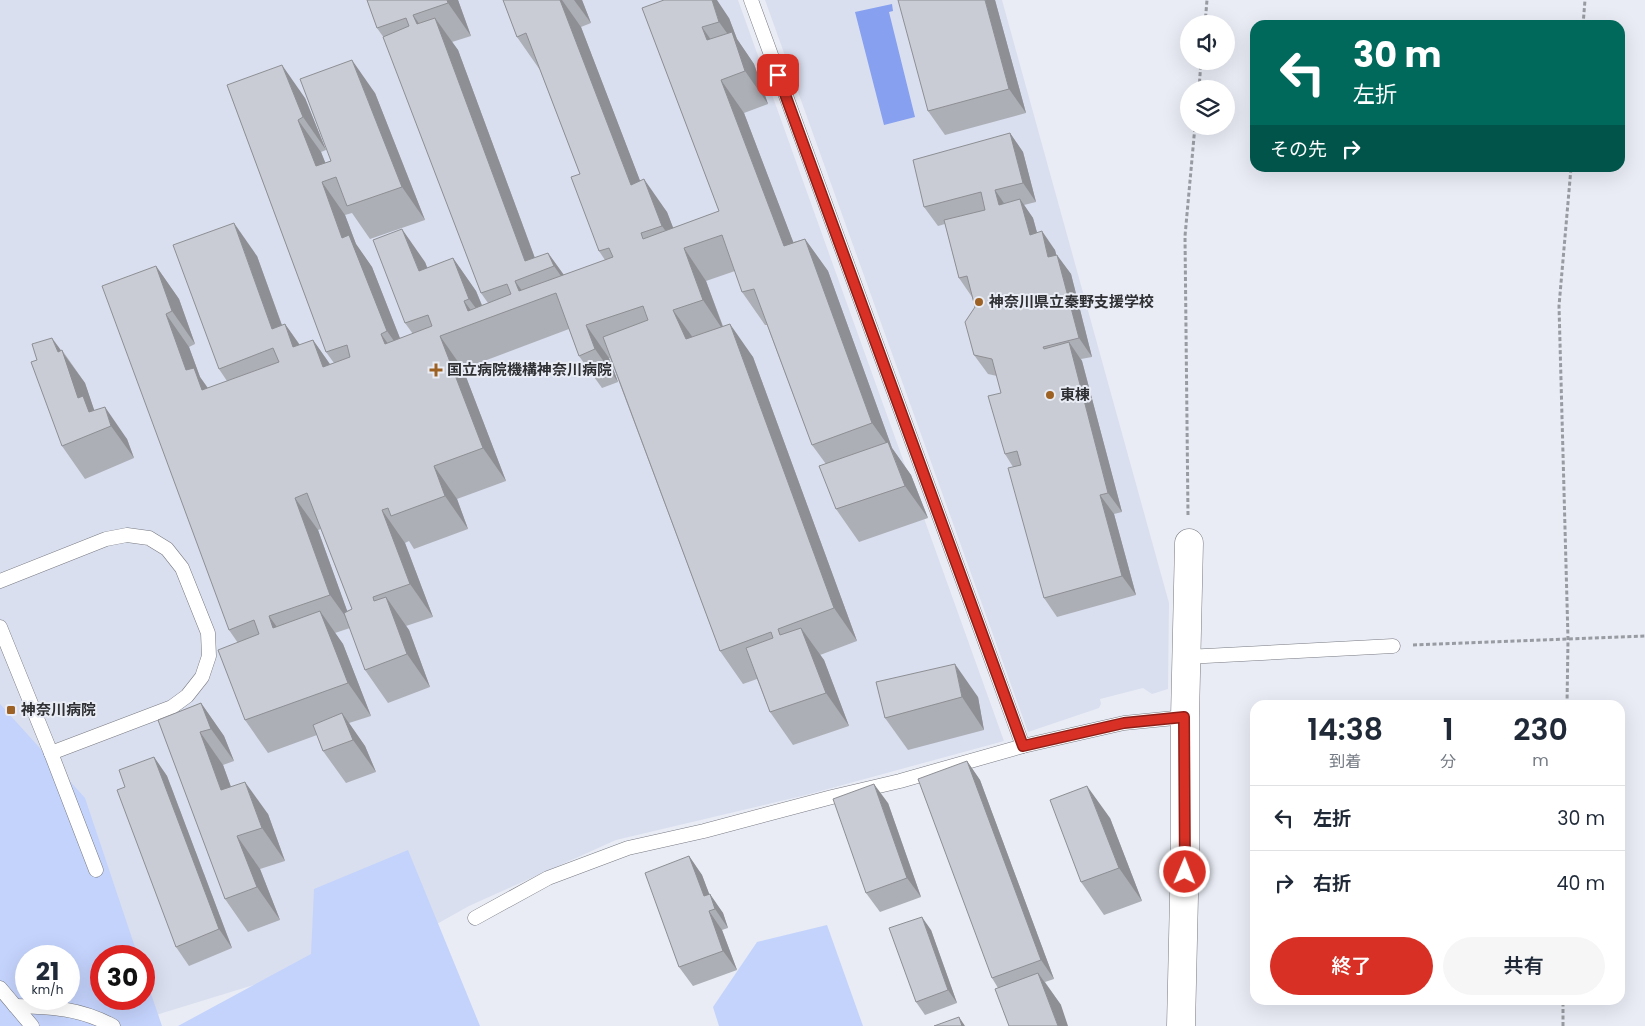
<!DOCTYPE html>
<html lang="ja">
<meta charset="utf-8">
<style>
:root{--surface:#fff;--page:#f6f6f7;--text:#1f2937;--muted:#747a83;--line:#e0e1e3;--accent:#d93025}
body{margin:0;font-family:Poppins,"Noto Sans JP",sans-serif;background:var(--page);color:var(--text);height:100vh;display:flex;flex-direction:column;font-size:19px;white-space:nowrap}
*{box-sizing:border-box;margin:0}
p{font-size:16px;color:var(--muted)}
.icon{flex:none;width:28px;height:28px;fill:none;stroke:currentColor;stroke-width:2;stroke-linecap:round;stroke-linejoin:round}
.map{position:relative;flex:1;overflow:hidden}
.drawer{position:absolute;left:1250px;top:700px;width:375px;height:305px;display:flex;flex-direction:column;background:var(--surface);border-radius:15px;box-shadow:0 5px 20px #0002}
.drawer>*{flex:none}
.top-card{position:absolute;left:1250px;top:20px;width:375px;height:152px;border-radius:15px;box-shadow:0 5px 20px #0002;background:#00695c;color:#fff;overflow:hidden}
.tools{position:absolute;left:1180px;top:15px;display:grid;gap:10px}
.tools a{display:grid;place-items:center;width:55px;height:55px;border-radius:50%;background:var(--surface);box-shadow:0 5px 20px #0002;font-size:25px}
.speed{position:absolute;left:15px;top:945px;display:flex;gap:10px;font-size:25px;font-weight:700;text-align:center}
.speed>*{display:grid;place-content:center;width:65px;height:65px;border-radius:50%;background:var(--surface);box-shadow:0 5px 20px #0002;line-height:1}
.speed small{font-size:12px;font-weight:400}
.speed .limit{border:8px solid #d22;background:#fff;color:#111}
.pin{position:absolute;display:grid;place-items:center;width:42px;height:42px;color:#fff;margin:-21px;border-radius:10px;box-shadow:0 2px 8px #0006}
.me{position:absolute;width:55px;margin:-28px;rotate:1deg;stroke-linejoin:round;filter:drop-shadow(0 0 4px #0008)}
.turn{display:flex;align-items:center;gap:18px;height:105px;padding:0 20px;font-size:22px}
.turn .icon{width:65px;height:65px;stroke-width:2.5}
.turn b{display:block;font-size:35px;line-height:42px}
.then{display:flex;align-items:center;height:48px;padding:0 20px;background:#0003;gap:10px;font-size:19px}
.eta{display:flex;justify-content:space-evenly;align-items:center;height:85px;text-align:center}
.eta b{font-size:30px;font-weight:600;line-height:35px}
.button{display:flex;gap:10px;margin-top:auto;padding:10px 20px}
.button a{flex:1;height:58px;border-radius:30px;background:var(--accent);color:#fff;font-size:20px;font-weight:600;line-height:58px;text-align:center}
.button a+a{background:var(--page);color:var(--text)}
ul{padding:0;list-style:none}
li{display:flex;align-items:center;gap:15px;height:65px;padding:0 20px;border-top:1px solid var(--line)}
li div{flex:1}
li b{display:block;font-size:19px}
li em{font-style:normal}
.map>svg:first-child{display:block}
</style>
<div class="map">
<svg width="1645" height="1026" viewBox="0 0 1645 1026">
<rect width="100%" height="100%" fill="#e9ecf5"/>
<!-- built -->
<g fill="#d9dfef" fill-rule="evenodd">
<path d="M0 0H738L1004 741 806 795 616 840 469 906 419 934 143 1019 98 997 69 956H26L0 966ZM101 956H144V999H101Z"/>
<path d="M765 0H1002L1169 603 1168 689 1152 694 1143 688 1100 699 1101 704 1099 708 1028 732Z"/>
</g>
<!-- green -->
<g fill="#c4d3fc" fill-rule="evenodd">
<path d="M0 704 85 798 138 956H101V999H144V973L162 1026H0ZM26 956H69V999H26Z"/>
<path d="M408 850 480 1026H178L311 954 314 889Z"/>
<path d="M827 925 863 1026H719L713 1007 757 942Z"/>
</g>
<!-- water -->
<path fill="#87a0ef" d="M892 4 893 11 889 12 915 117 884 125 855 12Z"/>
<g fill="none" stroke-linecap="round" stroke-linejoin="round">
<!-- service casing -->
<g stroke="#787a82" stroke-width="15">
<g id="service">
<path d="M751 0 1023 746"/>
<path d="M0 581 106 539 127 535 149 538 167 549 182 568 208 633 209 656 202 677 187 696 172 707 51 753 0 627"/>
<path d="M1186 657 1393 646"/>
<path d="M51 753 96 870"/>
<path d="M475 918 548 878 628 848 704 831 832 797 900 781 1023 746 1124 723 1185 717"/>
<path d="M0 988 32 1026"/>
<path d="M15 1006C51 1007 80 1008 113 1026"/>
</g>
</g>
<!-- minor casing -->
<g stroke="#787a82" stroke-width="29">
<path id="minor" d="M1181 1026 1185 853V717L1189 543"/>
</g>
<!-- path -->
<g stroke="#999ba2" stroke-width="3" stroke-dasharray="4 2.5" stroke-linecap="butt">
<path d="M1205 24 1207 0"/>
<path d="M1583 25 1585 0"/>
<path d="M1199 89 1201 61"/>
<path d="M1188 515 1185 236 1195 126"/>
<path d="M1413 645 1645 636"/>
<path d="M1567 705 1568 639 1559 306 1571 168"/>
<path d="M1563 1026V1000"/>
</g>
<!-- service -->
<use href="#service" stroke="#fff" stroke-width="14"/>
<!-- minor -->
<use href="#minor" stroke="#fff" stroke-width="28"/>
</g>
<!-- wall -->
<g fill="#adafb6" fill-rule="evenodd">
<path d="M367 0H458L471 36 452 42 458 50 535 258 548 253 564 275 605 260 599 251 580 174 540 70 517 37 503 0H582L591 23 581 27 640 181 667 212 673 228 719 211 642 8 729 18 737 39 754 64 768 104 744 113 793 242 805 239 828 271 892 448 911 475 928 518 859 542 836 509 826 464 812 445 767 325H765L742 292 735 271 706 281 723 326 753 357 857 641 820 655 824 660 849 726 793 745 770 712 757 679 743 684 720 651 610 358H609L618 382 602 388 579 356 569 329 463 369 506 481 457 499 468 529 414 549 409 541 405 543 433 617 406 626 409 630 430 687 388 703 365 670 350 628 335 633 343 644 371 716 349 723 365 746 376 772 346 783 323 751 317 735 268 753 245 720 238 643 229 630 156 266 179 299 195 344 189 347 200 377 208 388 227 381 219 369 257 256 282 325 285 324 300 345 313 340 330 364 334 363 326 352 227 85 305 98 326 150 321 152 325 163 331 161 375 93 425 220 370 239 352 213 345 215 356 244 372 267 400 338 413 334 405 323 425 262 427 268 453 258 476 291 482 305 488 303 481 293 384 38 377 28ZM321 529 352 609 347 611 318 530Z"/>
<path d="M995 0 1026 113 945 135 928 111Z"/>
<path d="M1010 133 1023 152 1036 202 1024 205 1033 218 1037 233 1055 250 1056 255 1071 274 1092 357 1081 359 1082 361 1122 512 1114 514 1136 595 1057 617 1044 598 1013 467 1005 454 1001 393 997 376 988 374 974 355 975 307 972 297 959 278 945 224 938 226 924 207Z"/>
<path d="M62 350 85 383 94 410 127 439 134 458 85 479 62 446Z"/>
<path d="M876 682 978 697 984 730 908 750 885 718Z"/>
<path d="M201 703 224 736 234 761 223 765 231 787 268 814 285 861 260 869 280 920 248 932 225 899 158 720Z"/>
<path d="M154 757 167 776 232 948 189 966 176 947 125 787Z"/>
<path d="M967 761 980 780 1054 979 1045 982 1061 1005 998 988 992 978Z"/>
<path d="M888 803 921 897 880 912 866 893Z"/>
<path d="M1110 818 1142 901 1104 915 1081 882Z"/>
<path d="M689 856 702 875 709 894 723 913 728 928 722 930 737 970 693 986 679 967Z"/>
<path d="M931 930 957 1003 925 1015 916 1002Z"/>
</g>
<!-- shaded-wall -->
<g fill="#8d8f94">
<path d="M447 0H458L471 36 448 3Z"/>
<path d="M560 0H562L581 27 654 217 631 185Z"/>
<path d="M574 0H582L591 23Z"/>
<path d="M712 0H717L729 18 737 39 754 64 768 104 745 71 737 47 719 22Z"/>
<path d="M985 0H995L1026 113 1009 89Z"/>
<path d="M413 15 436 48 417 24Z"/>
<path d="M435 18 458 50 540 272 525 261Z"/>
<path d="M702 27 725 60 707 40Z"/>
<path d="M352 60 375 93 425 220 402 187Z"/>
<path d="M282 65 305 98 326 150 303 117Z"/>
<path d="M721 80 744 113 807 278 784 246Z"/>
<path d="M298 120 321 152 332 179 316 166Z"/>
<path d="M1010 133 1023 152 1036 202 1023 183Z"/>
<path d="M644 179 667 212 685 258 662 226Z"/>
<path d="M322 182 345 215 356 244 372 267 410 364 387 331 342 238Z"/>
<path d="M995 190 1008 209 999 205Z"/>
<path d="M1020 199 1033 218 1043 254 1030 235Z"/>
<path d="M234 223 257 256 295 362 272 329Z"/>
<path d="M402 229 425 262 442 304 419 271Z"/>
<path d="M1042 231 1055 250 1062 276 1048 257Z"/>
<path d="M805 239 828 271 892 448 911 475 928 518 905 486 892 451 872 423Z"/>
<path d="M684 248 706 281 725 333 703 300Z"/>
<path d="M548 253 571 285 577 299 554 266Z"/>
<path d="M1057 255 1071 274 1092 357 1079 338Z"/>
<path d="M453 258 476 291 487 318 484 319 469 299Z"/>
<path d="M156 266 179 299 195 344 172 311Z"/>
<path d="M515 281 530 302 519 291Z"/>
<path d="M464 301 479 321 468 311Z"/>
<path d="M673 310 696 342 686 339Z"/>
<path d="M166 314 189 347 200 377 216 400 225 423 186 370Z"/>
<path d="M285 324 308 357 293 347Z"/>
<path d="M730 324 753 357 857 641 834 608Z"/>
<path d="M586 325 609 358 618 382 595 349Z"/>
<path d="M381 334 404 366 385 344Z"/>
<path d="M440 336 463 369 506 481 483 448Z"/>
<path d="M52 338 85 383 101 430 78 398 58 352Z"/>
<path d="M313 340 336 373 323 367Z"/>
<path d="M1069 342 1082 361 1122 512 1108 493Z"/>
<path d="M105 407 127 439 134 458 111 426Z"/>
<path d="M434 466 457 499 468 529 445 496Z"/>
<path d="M1100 495 1114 514 1136 595 1122 576Z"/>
<path d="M295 498 318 530 353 627 330 595Z"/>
<path d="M382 510 405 543 433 617 410 584Z"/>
<path d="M386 597 409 630 430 687 407 654Z"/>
<path d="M320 611 343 644 371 716 348 683Z"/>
<path d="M269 616 292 648 273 628Z"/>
<path d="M801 628 824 660 849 726 826 693Z"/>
<path d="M955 664 978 697 984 730 962 697Z"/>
<path d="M201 703 224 736 234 761 211 729Z"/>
<path d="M342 713 365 746 376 772 353 740Z"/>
<path d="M200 732 223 765 244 823 221 790Z"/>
<path d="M154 757 167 776 232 948 219 929Z"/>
<path d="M967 761 980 780 1054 979 1041 960Z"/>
<path d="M245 782 268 814 285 861 262 828Z"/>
<path d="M874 784 888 803 921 897 907 878Z"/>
<path d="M1087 786 1110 818 1142 901 1119 868Z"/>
<path d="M237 836 260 869 280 920 257 887Z"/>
<path d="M689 856 702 875 715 909 704 896Z"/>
<path d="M710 894 723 913 728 928 715 909Z"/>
<path d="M709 911 722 930 737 970 723 951Z"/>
<path d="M922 917 931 930 957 1003 948 990Z"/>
<path d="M1038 973 1061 1005 1068 1026H1058Z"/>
<path d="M959 1017 965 1026H962Z"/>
</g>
<!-- building -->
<g fill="#c9ccd4" stroke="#8d8f94">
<path d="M367 0H447L448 3 413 15 417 24 435 18 525 261 548 253 554 266 515 281 519 291 613 257 609 248 599 251 571 177 580 174 526 33 517 37 503 0H560L631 185 644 179 662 226 641 233 643 239 719 211 642 8 664 0H712L719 22 702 27 707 40 732 32 745 71 721 80 784 246 805 239 872 423 812 445 754 289 742 292 722 235 684 248 703 300 673 310 686 339 730 324 834 608 778 629 780 635 801 628 826 693 770 712 746 648 773 638 771 632 720 651 603 337 648 320 643 306 586 325 595 349 579 356 556 293 440 336 483 448 434 466 445 496 391 516 388 508 382 510 410 584 373 597 374 601 386 597 407 654 365 670 344 613 352 609 307 493 295 498 330 595 269 616 273 628 320 611 348 683 245 720 218 650 259 634 254 620 229 630 102 286 156 266 172 311 166 314 186 370 194 368 202 390 279 362 273 348 219 369 173 245 234 223 272 329 285 324 293 347 313 340 323 367 350 357 347 345 326 352 227 85 282 65 303 117 298 120 316 166 331 161 300 79 352 60 402 187 347 206 336 177 322 182 342 238 349 235 387 331 381 334 385 344 432 326 428 315 405 323 373 240 402 229 419 271 453 258 469 299 464 301 468 311 511 294 507 284 481 293 383 37 409 26 406 18 377 28Z"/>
<path d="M898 0H985L1009 89 928 111Z"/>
<path d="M1010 133 1023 183 995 190 999 205 1020 199 1030 235 1042 231 1048 257 1057 255 1079 338 1043 347 1044 349 1069 342 1108 493 1100 495 1122 576 1044 598 1008 468 1021 465 1017 451 1005 454 988 396 1001 393 992 359 974 355 965 322 975 307 967 276 959 278 944 220 985 210 981 192 924 207 913 160Z"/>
<path d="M52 338 58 352 62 350 78 398 83 396 89 412 105 407 111 426 62 446 31 362 37 360 32 344Z"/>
<path d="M888 442 905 486 836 509 819 466Z"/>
<path d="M955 664 962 697 885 718 876 682Z"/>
<path d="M201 703 211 729 200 732 221 790 245 782 262 828 237 836 257 887 225 899 158 720Z"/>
<path d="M342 713 353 740 323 751 313 725Z"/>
<path d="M154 757 219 929 176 947 117 790 125 787 119 770Z"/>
<path d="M967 761 1041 960 992 978 918 779Z"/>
<path d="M874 784 907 878 866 893 833 799Z"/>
<path d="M1087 786 1119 868 1081 882 1050 800Z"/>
<path d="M689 856 704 896 710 894 715 909 709 911 723 951 679 967 645 873Z"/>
<path d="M922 917 948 990 916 1002 889 928Z"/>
<path d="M1038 973 1058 1026H1009L995 989Z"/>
<path d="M959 1017 962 1026H934Z"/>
</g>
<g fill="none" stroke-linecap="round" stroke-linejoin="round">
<!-- route casing -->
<g stroke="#8d1f18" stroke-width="12">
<path id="route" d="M778 75 1023 746 1124 723 1184 717 1185 872"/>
</g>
<!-- route -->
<use href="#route" stroke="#d93025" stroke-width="9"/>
</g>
<!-- markers -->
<g fill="#9d6223" stroke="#e9ecf5" stroke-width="2">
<circle cx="979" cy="302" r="5"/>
<path d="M433.5 362.5h5v5h5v5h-5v5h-5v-5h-5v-5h5z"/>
<circle cx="1050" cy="395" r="5"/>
<rect x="6" y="705" width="10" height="10" rx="2.5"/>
</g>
<g text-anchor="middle" stroke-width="4" stroke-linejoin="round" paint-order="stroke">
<!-- poi labels -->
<g font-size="15" font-weight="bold" fill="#2e2f32" stroke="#e9ecf5" text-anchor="start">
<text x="989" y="307">神奈川県立秦野支援学校</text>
<text x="447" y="375">国立病院機構神奈川病院</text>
<text x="1060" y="400">東棟</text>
<text x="21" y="715">神奈川病院</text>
</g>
</g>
</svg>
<div class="tools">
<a><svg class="icon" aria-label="sound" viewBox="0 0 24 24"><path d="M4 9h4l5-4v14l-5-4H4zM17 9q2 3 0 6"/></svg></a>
<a><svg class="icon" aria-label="layers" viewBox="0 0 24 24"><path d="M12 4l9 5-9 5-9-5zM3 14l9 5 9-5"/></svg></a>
</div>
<div class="speed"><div>21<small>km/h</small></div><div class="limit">30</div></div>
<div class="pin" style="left:778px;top:75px;background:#d93025"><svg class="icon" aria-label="arrive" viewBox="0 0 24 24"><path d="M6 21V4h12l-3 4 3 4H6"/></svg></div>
<svg class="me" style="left:1185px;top:872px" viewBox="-20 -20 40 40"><circle r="17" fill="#d93025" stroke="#fff" stroke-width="3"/><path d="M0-11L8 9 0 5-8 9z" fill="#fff"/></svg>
<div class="top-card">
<div class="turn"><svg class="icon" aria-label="left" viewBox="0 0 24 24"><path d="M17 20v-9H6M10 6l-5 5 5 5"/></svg><div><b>30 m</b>左折</div></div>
<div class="then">その先<svg class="icon" aria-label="right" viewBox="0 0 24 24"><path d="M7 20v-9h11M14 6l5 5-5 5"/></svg></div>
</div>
<section class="drawer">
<div class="eta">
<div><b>14:38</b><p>到着</p></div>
<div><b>1</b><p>分</p></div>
<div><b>230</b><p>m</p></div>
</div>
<ul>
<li><svg class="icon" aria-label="left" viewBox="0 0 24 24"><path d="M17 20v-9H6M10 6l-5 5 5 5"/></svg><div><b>左折</b></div><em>30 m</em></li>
<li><svg class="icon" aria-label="right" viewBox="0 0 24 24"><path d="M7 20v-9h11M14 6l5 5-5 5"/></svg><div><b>右折</b></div><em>40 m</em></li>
</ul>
<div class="button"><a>終了</a><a>共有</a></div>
</section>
</div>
